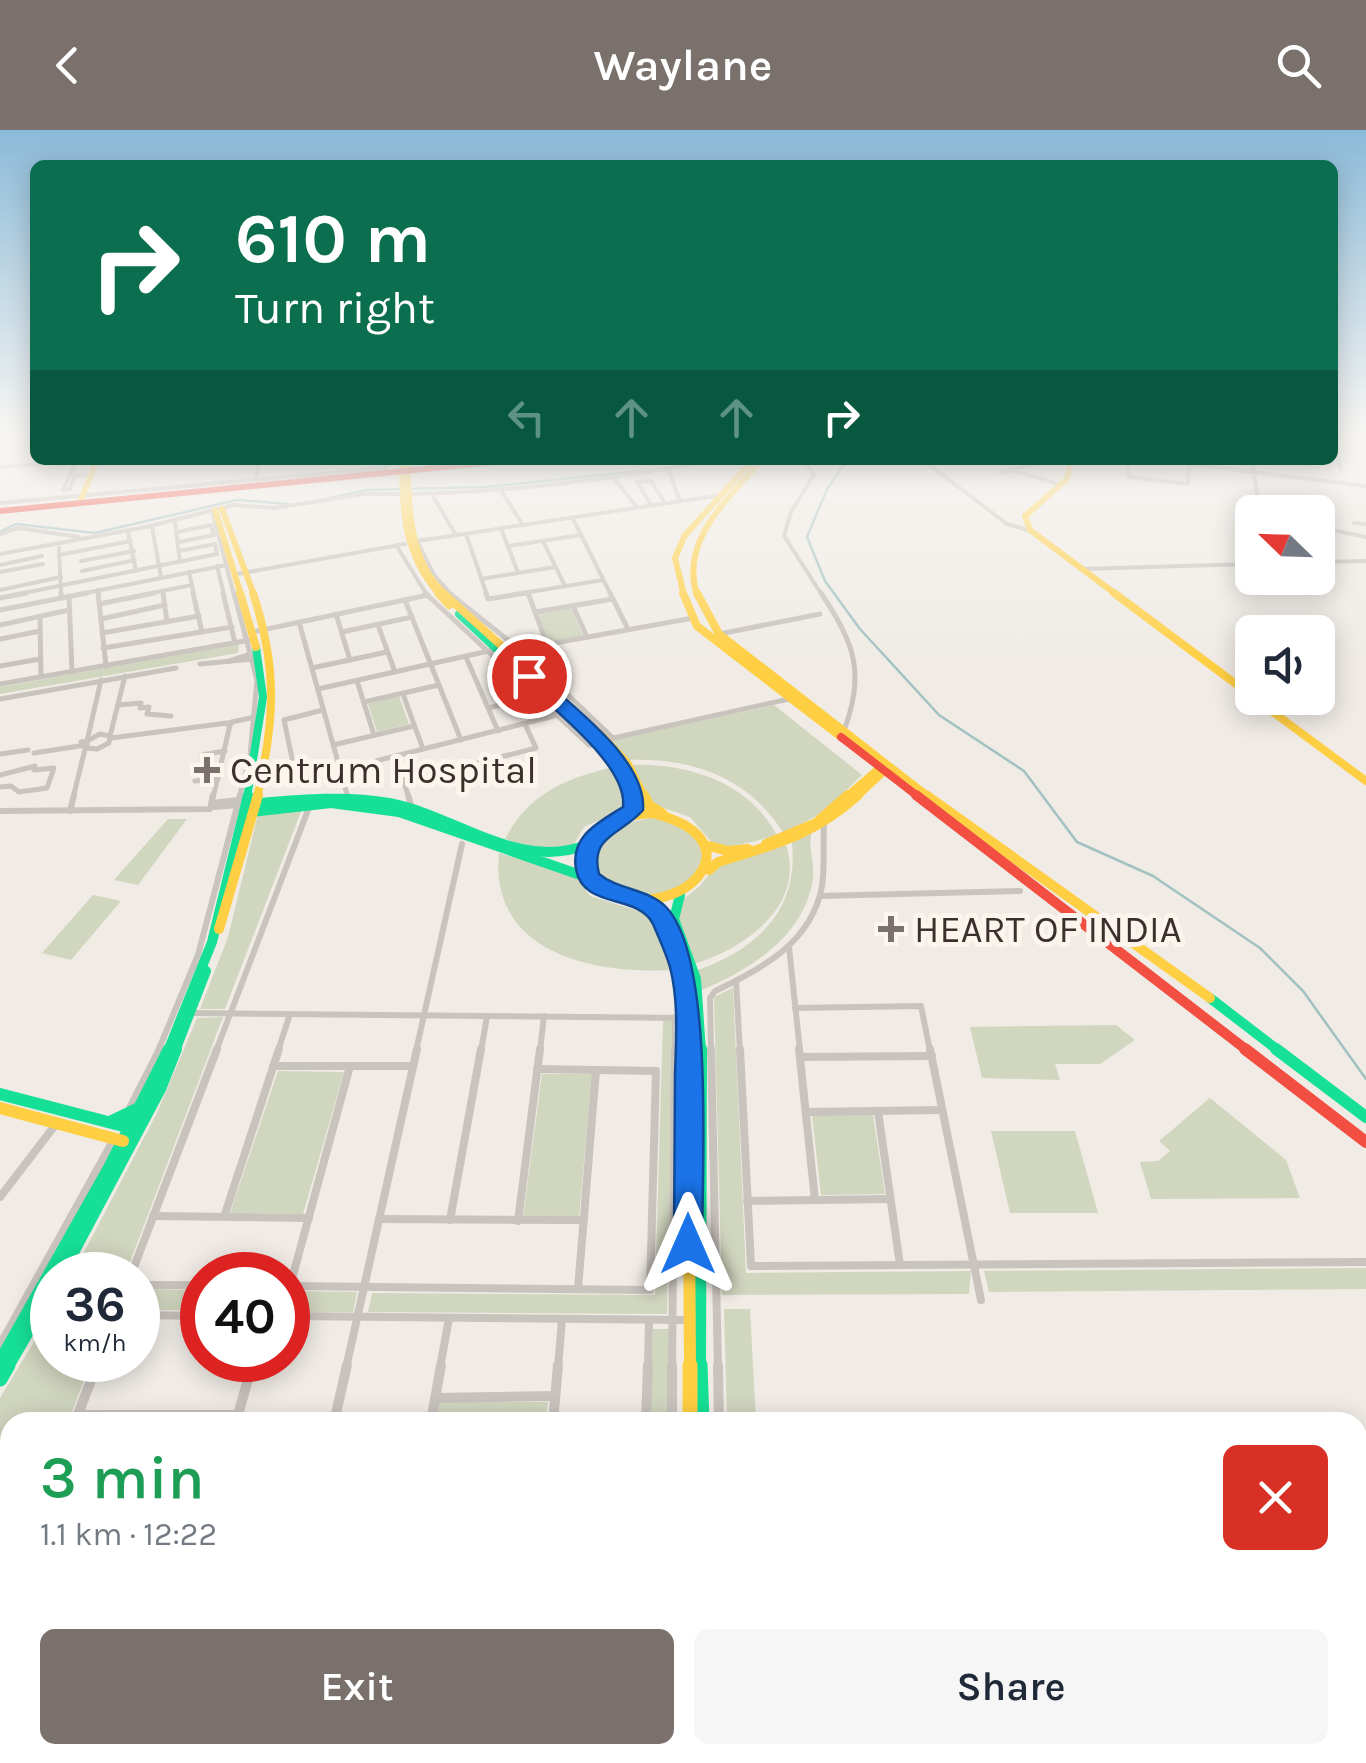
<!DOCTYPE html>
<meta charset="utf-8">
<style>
:root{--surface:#fff;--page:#f6f6f7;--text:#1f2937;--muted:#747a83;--accent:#7a716c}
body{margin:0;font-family:Karla,sans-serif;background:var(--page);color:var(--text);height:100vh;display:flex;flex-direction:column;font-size:38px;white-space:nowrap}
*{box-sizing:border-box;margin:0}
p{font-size:32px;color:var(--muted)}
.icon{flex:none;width:55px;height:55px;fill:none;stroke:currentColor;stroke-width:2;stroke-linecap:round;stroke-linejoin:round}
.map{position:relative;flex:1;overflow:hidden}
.drawer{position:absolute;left:0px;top:1282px;width:1368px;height:352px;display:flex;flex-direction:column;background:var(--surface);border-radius:30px 30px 0 0;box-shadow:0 5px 25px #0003}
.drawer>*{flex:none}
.hud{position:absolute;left:30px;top:30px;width:1308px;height:305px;border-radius:15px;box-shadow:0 5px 25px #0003;background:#0b6e4f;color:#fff;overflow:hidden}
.needle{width:65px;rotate:293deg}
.controls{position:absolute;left:1235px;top:365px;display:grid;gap:20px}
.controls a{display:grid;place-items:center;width:100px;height:100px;border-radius:15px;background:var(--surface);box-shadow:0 5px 25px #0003;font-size:50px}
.speed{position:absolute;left:30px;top:1122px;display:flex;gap:20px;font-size:50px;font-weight:700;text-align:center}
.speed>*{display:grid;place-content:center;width:130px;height:130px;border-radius:50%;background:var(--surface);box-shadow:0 5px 25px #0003;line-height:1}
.speed small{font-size:25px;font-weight:400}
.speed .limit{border:15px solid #d22;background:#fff;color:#111}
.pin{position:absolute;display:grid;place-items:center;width:85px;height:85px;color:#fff;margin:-42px;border:5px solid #fff;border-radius:50%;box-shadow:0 2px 10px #0007}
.me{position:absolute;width:110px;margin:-55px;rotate:0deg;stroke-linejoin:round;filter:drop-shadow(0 0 8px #0008)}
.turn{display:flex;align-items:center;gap:35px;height:210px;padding:0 40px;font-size:45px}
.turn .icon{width:130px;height:130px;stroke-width:2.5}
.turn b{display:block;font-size:70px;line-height:85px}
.lanes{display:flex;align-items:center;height:95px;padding:0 40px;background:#0003;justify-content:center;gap:50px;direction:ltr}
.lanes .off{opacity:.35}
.round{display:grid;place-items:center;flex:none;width:105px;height:105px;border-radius:15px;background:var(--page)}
.summary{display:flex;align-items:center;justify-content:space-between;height:170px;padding:0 40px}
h1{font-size:60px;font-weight:600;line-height:75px;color:#1e9e55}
.cta{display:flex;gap:20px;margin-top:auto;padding:20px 40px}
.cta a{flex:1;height:115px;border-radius:15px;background:var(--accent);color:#fff;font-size:40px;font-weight:600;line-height:115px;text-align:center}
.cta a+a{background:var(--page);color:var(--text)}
header{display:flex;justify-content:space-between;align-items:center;height:130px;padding:0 40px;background:var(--accent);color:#fff;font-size:45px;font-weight:600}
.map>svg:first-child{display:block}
</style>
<header><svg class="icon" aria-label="back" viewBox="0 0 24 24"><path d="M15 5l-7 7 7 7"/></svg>Waylane<svg class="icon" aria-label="search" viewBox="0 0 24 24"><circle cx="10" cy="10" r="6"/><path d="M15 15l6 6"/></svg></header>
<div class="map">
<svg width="1366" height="1633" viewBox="0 0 1366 1633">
<rect width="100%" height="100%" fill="#f0ebe5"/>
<!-- green -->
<g fill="#d1d6bf">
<path d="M571 478 583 506 549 512 538 483Z"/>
<path d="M239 514 238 523 0 564V557Z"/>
<path d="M399 566 409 594 377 602 368 574Z"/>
<path d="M774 575 862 645 825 681 784 704C750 648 692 627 627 630L609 611Z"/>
<path d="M631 635C687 633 750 652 777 706L726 718 714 715 690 687 652 674Z"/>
<path d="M614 637 626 664 625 679 584 697 569 723 544 721 505 709C528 664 566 648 614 637Z"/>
<path d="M302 679 225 879H200L228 807 258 684Z"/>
<path d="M650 688C680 689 710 706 700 740 673 778 580 773 597 714L617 695Z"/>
<path d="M168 689H187L138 755 114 750Z"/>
<path d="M812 702C807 717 815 732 813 748 805 806 751 839 702 860L698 840C757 819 799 780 792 713Z"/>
<path d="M786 715C806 776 744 819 694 834L678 786 680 772 700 756 716 735Z"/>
<path d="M499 723 574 743 590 766 648 784 671 840C593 844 489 823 499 723Z"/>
<path d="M93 765 121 771 71 830 42 823Z"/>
<path d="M733 858 746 1143 971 1141 969 1164 722 1165 714 867Z"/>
<path d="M223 887 125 1145H72L157 983 197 888Z"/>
<path d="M663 891H673L667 1184 368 1182 372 1163 655 1165Z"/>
<path d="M1116 895 1135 910 1100 934H1055L1060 950 982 948 970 897Z"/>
<path d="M278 941 344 942 303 1084 230 1083Z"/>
<path d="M542 944H592L579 1087H523Z"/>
<path d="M1210 968 1286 1030 1300 1068 1151 1069 1140 1032 1158 1031 1170 1021 1159 1011Z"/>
<path d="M812 985H873L885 1064 821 1065Z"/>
<path d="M991 1001H1075L1098 1083H1010Z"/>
<path d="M1366 1138V1159L989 1162 984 1141Z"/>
<path d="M138 1159 202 1160V1180H138Z"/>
<path d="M288 1161 357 1162 353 1182H288Z"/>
<path d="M724 1179H750L756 1292H727Z"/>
<path d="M52 1182V1230H92L68 1292H10V1444L0 1470V1268Z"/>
<path d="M653 1199H670L668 1292H650Z"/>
<path d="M439 1272H548L546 1292H436Z"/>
<path d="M1358 1589H1366V1633H1206L1204 1625H1358Z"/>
<path d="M739 1625H1046L1048 1633H739Z"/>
</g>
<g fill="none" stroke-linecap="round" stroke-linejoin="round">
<!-- stream -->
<g stroke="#a1c2c1" stroke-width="2.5">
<path d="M847 330 827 359 807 407 825 451 860 499 939 585 1024 641 1077 712 1153 746 1260 818 1303 861 1366 949"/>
<path d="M408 359 486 357 639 341"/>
<path d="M329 368 367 360 400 359"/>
<path d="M0 402 16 394 95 403 237 370 287 374"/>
</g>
<!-- street-far4 -->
<g stroke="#c9c3be" stroke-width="4">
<path d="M1332 311 1341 339"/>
<path d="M77 330 63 360 70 359 75 346 91 345"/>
<path d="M804 330 814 345 791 382 784 406 822 465"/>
<path d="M923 330 1007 394 1031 401"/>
<path d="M1128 330V347L1188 354 1189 334"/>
<path d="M1158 330 1366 356"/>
<path d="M1252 330 1260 382"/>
<path d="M0 337 77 331"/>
<path d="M433 337 464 330"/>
<path d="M1011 340 1062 355"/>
<path d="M669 341 680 371"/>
<path d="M1001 343 1046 330"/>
<path d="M613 347 636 376"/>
<path d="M256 350 259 330"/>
<path d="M500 359 523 395"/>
<path d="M431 363 456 405"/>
<path d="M407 364C510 362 612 350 713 330"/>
<path d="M0 373 385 338 392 330"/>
<path d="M651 375 637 352 651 351 665 373"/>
<path d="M212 381 234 465"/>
<path d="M572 387 611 465"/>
<path d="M175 393 180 432"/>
<path d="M1354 393 1366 394"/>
<path d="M152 397 161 447"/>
<path d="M1318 397 1366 407"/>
<path d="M501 398 518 443"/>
<path d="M128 402 136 441"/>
<path d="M177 402 211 395 214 405 179 412"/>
<path d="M0 404 18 398 79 407"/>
<path d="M466 404 487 465"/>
<path d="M417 411 434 445 452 465"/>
<path d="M543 411 565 456"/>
<path d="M411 412 721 365"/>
<path d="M396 415 427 465"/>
<path d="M508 416 581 405"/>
<path d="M59 418 61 465"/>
<path d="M0 424 146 397 234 375 274 378 364 364H401"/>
<path d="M59 425 131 411"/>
<path d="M81 431 134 421"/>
<path d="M1318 432 1366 431"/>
<path d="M0 435 42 426"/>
<path d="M217 436 224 465"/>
<path d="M1080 439 1252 434"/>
<path d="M82 441 135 430"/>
<path d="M0 442 43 434"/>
<path d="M189 442 194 465"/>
<path d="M237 444 405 414"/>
<path d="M481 449 555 437"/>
<path d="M0 460 61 447"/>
<path d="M98 460 99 465"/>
<path d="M163 461 164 465"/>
<path d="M14 465 217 424 215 414 179 421"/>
<path d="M75 465 227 435"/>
<path d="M142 465 192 455"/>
<path d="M511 465 603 450"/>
</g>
<!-- street-far3 -->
<g stroke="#c9c3be" stroke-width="5">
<path d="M61 463V468"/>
<path d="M98 463 106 536"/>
<path d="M163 463 167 492"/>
<path d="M193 463 202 502"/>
<path d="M223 463 235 513"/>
<path d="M234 463 257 550 250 626 239 668"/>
<path d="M425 463 589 615 602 617"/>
<path d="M449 463 523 522 613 608"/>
<path d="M486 463 488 469 526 463"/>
<path d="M528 463 547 514"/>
<path d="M610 463 628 499"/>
<path d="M821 463C855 514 866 544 843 603"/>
<path d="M69 466 72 542"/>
<path d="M0 468 26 463"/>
<path d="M405 470 461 610"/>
<path d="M99 474 154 463"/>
<path d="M573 476 587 507"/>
<path d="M0 480 87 463"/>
<path d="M535 482 613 469"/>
<path d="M336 484 350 530"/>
<path d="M40 487 41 547"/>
<path d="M101 489 165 475"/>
<path d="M299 492 348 668"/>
<path d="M0 495 69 480"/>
<path d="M378 495 395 542"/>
<path d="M253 502 428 465"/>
<path d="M342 502 412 487"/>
<path d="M102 503 199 486"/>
<path d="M719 504 820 484"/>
<path d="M0 509 40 501"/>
<path d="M103 518 232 497"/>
<path d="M516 520 693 488"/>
<path d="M466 527 498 601"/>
<path d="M229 531 251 524"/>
<path d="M200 534 252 529"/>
<path d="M0 536 40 529"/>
<path d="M312 538 387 522"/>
<path d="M357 551 374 605"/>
<path d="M0 554 250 510"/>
<path d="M318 559 493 520"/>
<path d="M403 564 423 619"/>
<path d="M0 569 176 538"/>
<path d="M364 572 439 555"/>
<path d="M118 575 141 573 140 578 149 577 147 584 171 586"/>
<path d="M488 578 525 569"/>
<path d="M323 580 284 590 297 652 341 642"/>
<path d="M232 592 255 587"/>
<path d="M232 592 230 595 226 594Z"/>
<path d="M100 604 110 606 109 613 97 619 87 618V611Z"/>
<path d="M110 606 125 546"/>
<path d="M111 608 227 593"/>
<path d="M609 609 789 569"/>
<path d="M81 612 87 611 101 550"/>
<path d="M333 615 414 596"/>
<path d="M34 623 86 615 73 668"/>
<path d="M0 624 28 620"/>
<path d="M202 625 225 621"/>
<path d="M396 626 409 668"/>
<path d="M340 640 562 584"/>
<path d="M0 645 35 636 34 640 54 638 47 658 19 662 11 656 0 657"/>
<path d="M195 651 218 649"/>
<path d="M404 652 536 618 525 594"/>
<path d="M213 668 230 595"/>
</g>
<!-- street-far2 -->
<g stroke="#c9c3be" stroke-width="6">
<path d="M408 665 412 678"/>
<path d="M212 673 239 670"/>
<path d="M214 677 237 675"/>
<path d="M0 681 210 679 213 665"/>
<path d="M70 681 74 665"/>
<path d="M820 766 1020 761"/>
<path d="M789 817 800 921"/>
<path d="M736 851 740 921"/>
<path d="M795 878 921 876 930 921"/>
<path d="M189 883 687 888"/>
<path d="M158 921 198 825 240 665"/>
<path d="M216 921 310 675"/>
<path d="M278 921 290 884"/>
<path d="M416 921 462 714"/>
<path d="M481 921 487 886"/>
<path d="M540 921 544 886"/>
<path d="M675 921V887"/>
<path d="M711 921 710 868 715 861C762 839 812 812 822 756 825 735 823 714 824 693"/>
</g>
<!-- street-far1 -->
<g stroke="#c9c3be" stroke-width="8">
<path d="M711 919 718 1238"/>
<path d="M740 919 751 1136 1366 1132"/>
<path d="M799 919 815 1070"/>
<path d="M930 919 981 1170"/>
<path d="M800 927 932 926"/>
<path d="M273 936H413"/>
<path d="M878 981 900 1135"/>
<path d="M128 982 160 919"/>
<path d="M806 982 942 980"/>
<path d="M0 1067 56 994"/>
<path d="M747 1071 890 1069"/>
<path d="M153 1086 309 1088"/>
<path d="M224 1087 279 919"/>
<path d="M379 1089 584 1090"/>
<path d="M450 1090 481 919"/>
<path d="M518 1091 540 919"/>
<path d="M131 1145 217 919"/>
<path d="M138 1155H202"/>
<path d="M288 1156 650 1160 656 941 537 939"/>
<path d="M290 1156 350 936"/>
<path d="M578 1159 596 940"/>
<path d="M138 1185 202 1186"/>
<path d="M288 1186 688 1190"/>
<path d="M0 1215 113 1011"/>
<path d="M96 1238 99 1230"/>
<path d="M251 1238 253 1230"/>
<path d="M346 1238 417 919"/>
<path d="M440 1238 449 1188"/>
<path d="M558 1238 562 1189"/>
<path d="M648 1238 649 1190"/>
<path d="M672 1238 675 919"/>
</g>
<!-- street -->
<g stroke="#c9c3be" stroke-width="10">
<path d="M718 1235 719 1292"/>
<path d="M435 1268 555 1266"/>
<path d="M78 1285H238"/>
<path d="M75 1292 97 1235"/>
<path d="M236 1292 252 1235"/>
<path d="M334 1292 347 1235"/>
<path d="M431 1292 441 1235"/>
<path d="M553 1292 558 1235"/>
<path d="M646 1292 648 1235"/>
<path d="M672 1292V1235"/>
<path d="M10 1465 6 1475H10"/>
<path d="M0 1542H10"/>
<path d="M730 1625 731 1633"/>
</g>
<!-- fast-far3 -->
<g stroke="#16e098" stroke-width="8">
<path d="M459 484 622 636 634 668"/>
<path d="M247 668 263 567 256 517"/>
</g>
<!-- fast-far2 -->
<g stroke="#16e098" stroke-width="10">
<path d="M250 674C297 670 343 665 389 673 455 685 521 743 588 714"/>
<path d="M251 682 331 673 399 682 589 748"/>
<path d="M623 686 636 673 633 665"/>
<path d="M680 765 674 789 696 849 701 921"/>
<path d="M1210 868 1279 921"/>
<path d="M168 921 212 812 248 665"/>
<path d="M175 921 206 841"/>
</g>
<!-- fast-far1 -->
<g stroke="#16e098" stroke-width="12">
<path d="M1276 919 1366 987"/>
<path d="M0 964 131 998"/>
<path d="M110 992 137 979"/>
<path d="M61 1145 160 959 176 919"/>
<path d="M0 1231 110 1036 169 919"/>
<path d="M7 1238 52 1161"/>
<path d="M700 1238 701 919"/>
</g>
<!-- fast -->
<g stroke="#16e098" stroke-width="15">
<path d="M700 1235 702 1292"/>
<path d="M0 1249 8 1235"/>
</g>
<!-- slow-far4 -->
<g stroke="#ffcf43" stroke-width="6">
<path d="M402 330C402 380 404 426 440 465"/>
<path d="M408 330C408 376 409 432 446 465"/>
<path d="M1071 330 1067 349 1025 386 1030 400 1117 465"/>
<path d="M81 370 97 330"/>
<path d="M222 379 254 465"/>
<path d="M215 380 241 465"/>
<path d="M684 465 675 428 685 405 753 330"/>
<path d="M697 465C679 410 729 368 762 330"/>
</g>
<!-- slow-far3 -->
<g stroke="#ffcf43" stroke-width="8">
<path d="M240 463 256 517"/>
<path d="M253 463C278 539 275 590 257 668"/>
<path d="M438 463 449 475"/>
<path d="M443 463 604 608 628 634 645 668"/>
<path d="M683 463 697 496 841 607"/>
<path d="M697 463 719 504 930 668"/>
<path d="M1114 463 1252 566"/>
<path d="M1254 568 1366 651"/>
<path d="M845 668 882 636"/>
<path d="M855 668 884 641"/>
</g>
<!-- slow-far2 -->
<g stroke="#ffcf43" stroke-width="10">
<path d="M644 665 649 675 663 684"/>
<path d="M926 665 1210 868"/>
<path d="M652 683C756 708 691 784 623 767 611 764 600 754 589 748 585 697 603 687 652 683Z"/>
<path d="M766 714 816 693 848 665"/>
<path d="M709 716 728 721 748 719"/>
<path d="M709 740 718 732C773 715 814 705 858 665"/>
<path d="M643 772C686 801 688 874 688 921"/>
<path d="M219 799 258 665"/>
</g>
<!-- slow-far1 -->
<g stroke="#ffcf43" stroke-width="12">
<path d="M688 919 690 1238"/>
<path d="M0 978 123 1011"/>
</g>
<!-- slow -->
<path stroke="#ffcf43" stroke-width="15" d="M690 1235V1292"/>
<!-- jam-far4 -->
<path stroke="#f24e42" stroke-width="6" d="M0 381 516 330"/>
<!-- jam-far3 -->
<path stroke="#f24e42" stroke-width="8" d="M841 607 920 668"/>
<!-- jam-far2 -->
<path stroke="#f24e42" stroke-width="10" d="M916 665 1248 921"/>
<!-- jam-far1 -->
<path stroke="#f24e42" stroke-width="12" d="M1245 919 1366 1012"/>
<!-- jam -->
<g stroke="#f24e42" stroke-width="15">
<path d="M697 1625V1633"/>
<path d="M713 1625V1633"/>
</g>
</g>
<!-- sky -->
<linearGradient id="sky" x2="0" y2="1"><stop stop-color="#8bbad8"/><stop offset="0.57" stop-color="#f8f6f3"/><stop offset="1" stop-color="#f8f6f3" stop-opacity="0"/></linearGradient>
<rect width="1366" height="531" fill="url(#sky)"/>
<!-- route -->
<path fill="#1a73e8" stroke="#114b97" stroke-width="2.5" d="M529 541 535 542C570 575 647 629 643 680 623 704 589 705 599 744 618 760 649 759 666 777 715 828 702 1041 702 1114L698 1124 688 1128 678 1124 674 1114C674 1058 675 1001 675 945 676 910 679 872 670 837 666 823 659 808 653 794 638 763 583 780 576 739 570 706 599 692 623 677 628 635 552 579 523 550L520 546Z"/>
<!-- markers -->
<g fill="#7a716c" stroke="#fbf5ee" stroke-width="4">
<path d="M202 625h10v10h10v10h-10v10h-10v-10h-10v-10h10z"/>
<path d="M886 784h10v10h10v10h-10v10h-10v-10h-10v-10h10z"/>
</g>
<g text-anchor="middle" stroke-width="10" stroke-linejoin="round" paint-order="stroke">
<!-- poi labels -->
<g font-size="38" fill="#3b302b" stroke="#fbf5ee" text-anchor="start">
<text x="230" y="653">Centrum Hospital</text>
<text x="914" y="812">HEART OF INDIA</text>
</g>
</g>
</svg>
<div class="controls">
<a><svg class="needle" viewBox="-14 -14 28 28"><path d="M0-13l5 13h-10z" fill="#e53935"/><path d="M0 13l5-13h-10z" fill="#747a83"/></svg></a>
<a><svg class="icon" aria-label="sound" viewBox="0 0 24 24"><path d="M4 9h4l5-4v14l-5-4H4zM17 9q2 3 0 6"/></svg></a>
</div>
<div class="speed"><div>36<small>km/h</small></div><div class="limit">40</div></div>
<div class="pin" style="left:529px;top:546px;background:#d93025"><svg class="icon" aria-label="arrive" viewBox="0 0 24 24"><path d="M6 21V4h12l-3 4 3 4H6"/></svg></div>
<svg class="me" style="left:688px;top:1114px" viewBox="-20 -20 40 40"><path d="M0-17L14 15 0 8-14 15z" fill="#1a73e8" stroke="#fff" stroke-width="4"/></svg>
<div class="hud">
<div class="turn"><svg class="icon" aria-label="right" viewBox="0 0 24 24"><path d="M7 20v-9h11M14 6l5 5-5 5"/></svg><div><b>610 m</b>Turn right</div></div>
<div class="lanes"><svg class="icon off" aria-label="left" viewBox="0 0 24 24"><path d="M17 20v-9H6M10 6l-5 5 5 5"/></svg><svg class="icon off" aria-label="ahead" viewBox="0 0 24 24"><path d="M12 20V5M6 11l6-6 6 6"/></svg><svg class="icon off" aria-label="ahead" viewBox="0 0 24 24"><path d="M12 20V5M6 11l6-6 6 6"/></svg><svg class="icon" aria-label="right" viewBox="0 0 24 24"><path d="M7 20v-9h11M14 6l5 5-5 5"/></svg></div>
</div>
<section class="drawer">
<div class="summary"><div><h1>3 min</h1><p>1.1 km · 12:22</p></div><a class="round" style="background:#d93025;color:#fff"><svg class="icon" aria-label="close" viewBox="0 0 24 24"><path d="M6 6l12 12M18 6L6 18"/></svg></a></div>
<div class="cta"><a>Exit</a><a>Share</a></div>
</section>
</div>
